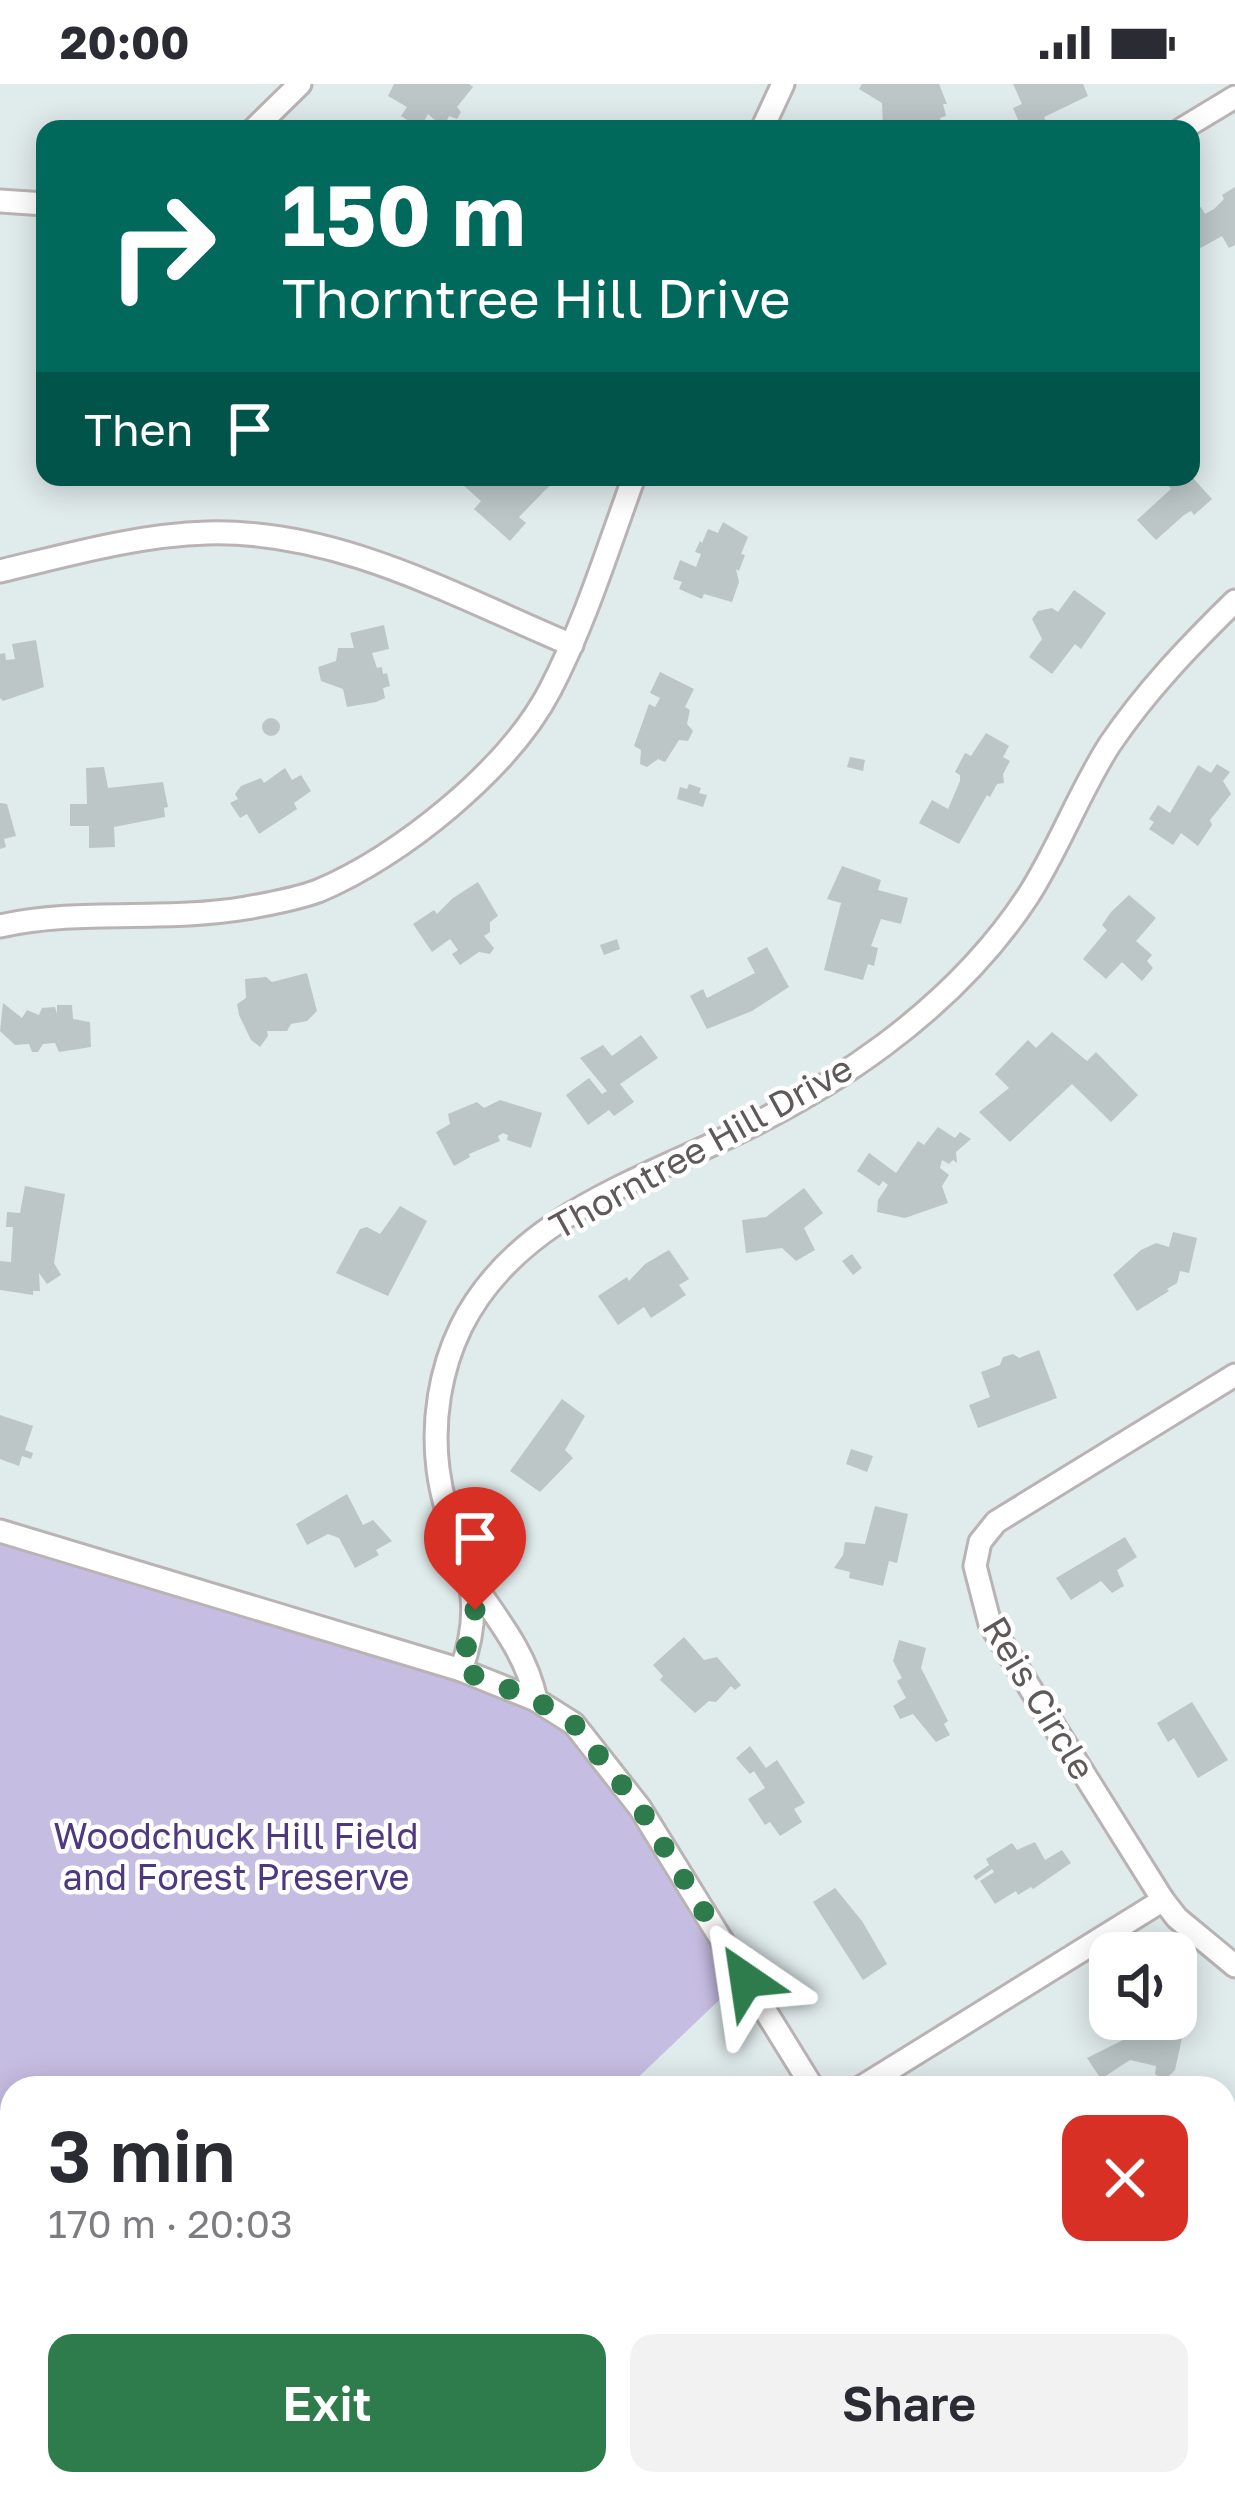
<!DOCTYPE html>
<meta charset="utf-8">
<style>
:root{--surface:#fff;--page:#f2f2f3;--text:#2b2b33;--muted:#7c7c81;--accent:#2e7c4c}
body{margin:0;font-family:"Golos Text",sans-serif;background:var(--page);color:var(--text);height:100vh;display:flex;flex-direction:column;font-size:45px;white-space:nowrap}
*{box-sizing:border-box;margin:0}
p{font-size:39px;color:var(--muted)}
.icon{flex:none;width:66px;height:66px;fill:none;stroke:currentColor;stroke-width:2;stroke-linecap:round;stroke-linejoin:round}
.map{position:relative;flex:1;overflow:hidden}
.side{position:absolute;left:0px;top:1992px;width:1236px;height:420px;display:flex;flex-direction:column;background:var(--surface);border-radius:36px 36px 0 0;box-shadow:0 6px 30px #0003}
.side>*{flex:none}
.banner{position:absolute;left:36px;top:36px;width:1164px;height:366px;border-radius:24px;box-shadow:0 6px 30px #0003;background:#00695c;color:#fff;overflow:hidden}
.tools{position:absolute;left:1089px;top:1848px;display:grid;gap:24px}
.tools a{display:grid;place-items:center;width:108px;height:108px;border-radius:24px;background:var(--surface);box-shadow:0 6px 30px #0003;font-size:60px}
.pin{position:absolute;display:grid;place-items:center;width:102px;height:102px;color:#fff;margin:-123px -51px;border-radius:50% 50% 50% 0;rotate:-45deg;box-shadow:0 0 12px #0007}
.pin .icon{rotate:45deg}
.me{position:absolute;width:132px;margin:-66px;rotate:328deg;stroke-linejoin:round;filter:drop-shadow(0 0 9px #0008)}
.turn{display:flex;align-items:center;gap:42px;height:252px;padding:0 48px;font-size:54px}
.turn .icon{width:156px;height:156px;stroke-width:2.5}
.turn b{display:block;font-size:84px;line-height:102px}
.then{display:flex;align-items:center;height:114px;padding:0 48px;background:#0003;gap:24px;font-size:45px}
.round{display:grid;place-items:center;flex:none;width:126px;height:126px;border-radius:24px;background:var(--page)}
.overview{display:flex;align-items:center;justify-content:space-between;height:204px;padding:0 48px}
h1{font-size:72px;font-weight:600;line-height:90px}
.action{display:flex;gap:24px;margin-top:auto;padding:24px 48px}
.action a{flex:1;height:138px;border-radius:24px;background:var(--accent);color:#fff;font-size:48px;font-weight:600;line-height:138px;text-align:center}
.action a+a{background:var(--page);color:var(--text)}
.status{display:flex;justify-content:space-between;align-items:center;height:84px;padding:0 60px;background:var(--surface);direction:ltr}
.status svg{height:33px;fill:currentColor}
.map>svg:first-child{display:block}
</style>
<div class="status"><b>20:00</b><svg viewBox="0 0 49 12"><path d="M0 12V9h3v3zM5 12V6h3v6zM10 12V3h3v9zM15 12V0h3v12zM26 1h20v11H26zM47 4h2v5h-2z"/></svg></div>
<div class="map">
<svg width="1235" height="2412" viewBox="0 0 1235 2412">
<rect width="100%" height="100%" fill="#e0ebeb"/>
<!-- green -->
<path fill="#c6bde2" d="M0 1458 457 1596 533 1627 566 1649 601 1687 736 1900 627 2004H12V2400H602L616 2412H0Z"/>
<!-- building -->
<g fill="#bcc6c6">
<path d="M394 0H469L473 3 457 23 461 28 457 35 449 32 446 38 452 42 444 44 428 30 420 44 401 32 407 23 388 12Z"/>
<path d="M862 0H939L947 20H943L946 32 940 34 943 45H883L882 19 859 5Z"/>
<path d="M1013 0H1083L1088 12 1044 33 1049 45H1022L1013 24 1022 20Z"/>
<path d="M1235 103V161L1229 164 1222 152 1197 166 1191 156V130L1201 123 1205 130 1214 125 1224 115 1222 111Z"/>
<path d="M469 393H558L519 433 526 439 510 457 474 425 481 417 463 401Z"/>
<path d="M1164 393H1192L1212 415 1194 431 1191 427 1184 431 1156 456 1137 436 1171 405 1162 395Z"/>
<path d="M723 438 748 453 741 470 745 471 739 487 736 485 739 498 732 518 704 510 702 515 679 505 682 498 673 495 680 476 696 483 701 470 695 468 700 457 702 459 708 445 718 449Z"/>
<path d="M1074 506 1106 529 1081 565 1075 560 1052 590 1029 573 1042 555 1032 535 1038 527 1052 524 1058 528Z"/>
<path d="M384 541 389 565 372 569 377 584 382 583 383 590 387 589 390 602 383 604 385 614 376 618 347 623 343 605 321 597 318 583 336 577 338 564H354L350 549Z"/>
<path d="M36 556 44 603 3 617 0 614V570L5 569 6 576 15 575 12 560Z"/>
<path d="M660 588 694 605 685 623 690 626 687 640 693 647 688 657 679 656 665 678 658 675 647 683 640 680 641 666 634 662 649 620 655 623 660 614 650 609Z"/>
<circle cx="271" cy="643" r="9"/>
<path d="M986 649 1009 662 1003 673 1010 677 1003 690 1004 699 997 700 990 713 987 711 959 760 919 739 932 716 948 725 960 697V691L955 688 965 669 971 672Z"/>
<path d="M850 673 865 676 863 687 847 683Z"/>
<path d="M1217 680 1230 688 1223 697 1231 710 1210 736 1212 741 1198 762 1181 749 1173 761 1149 745 1154 738 1149 735 1158 721 1170 729 1198 681 1211 689Z"/>
<path d="M104 683 108 704 163 698 168 723 164 724 165 733 114 743 115 763 89 764V742H70V720H87L86 684Z"/>
<path d="M285 684 292 696 301 691 311 707 294 719 297 725 259 750 247 730 240 734 230 719 238 715 235 710 241 702 261 694 264 699Z"/>
<path d="M689 700 701 704 699 709 707 711 703 723 677 715 680 703 687 705Z"/>
<path d="M0 719 7 720 16 752 4 755 6 763 0 765Z"/>
<path d="M842 782 881 796 878 806 908 814 901 840 881 835 871 862 878 864 874 882 868 880 863 896 824 886 841 819 827 815Z"/>
<path d="M478 798 498 832 490 838V848L484 852 494 864 490 870 479 868 460 881 452 870 458 866 450 855 432 868 413 840 434 826 437 830 453 814Z"/>
<path d="M1129 811 1156 834 1136 857 1152 871 1147 877 1153 884 1142 897 1122 878 1106 895 1083 875 1107 846 1102 841 1111 828Z"/>
<path d="M617 855 620 865 604 871 600 861Z"/>
<path d="M767 863 789 903 752 927 707 945 690 912 703 905 707 914 755 889 747 874Z"/>
<path d="M307 889 317 927 307 937 291 940 287 947H267L268 952 260 963 251 956 239 931 237 920 246 914 245 895 266 893 272 898Z"/>
<path d="M3 919 22 934 27 926 39 931 42 924 55 923 57 930V921H72L73 935 90 938 91 963 59 968 55 959 43 960 38 968H32L29 960 15 961 0 947Z"/>
<path d="M1052 948 1087 977 1096 968 1138 1011 1111 1038 1072 1000 1010 1058 979 1028 1009 1004 995 990 1028 956 1036 964Z"/>
<path d="M641 951 658 974 620 1000 634 1018 614 1032 609 1026 588 1041 566 1011 589 994 602 1010 607 1007 580 974 603 961 612 972Z"/>
<path d="M500 1016 542 1029 531 1064 507 1056 508 1051 503 1049 498 1052 500 1057 469 1070 470 1073 454 1082 436 1048 450 1040 448 1030 477 1018 484 1024Z"/>
<path d="M938 1043 955 1054 960 1048 971 1055 956 1068 957 1079 953 1076 949 1080 942 1076 940 1084 949 1091 942 1102 948 1119 905 1134 877 1128 878 1116 888 1101 883 1097 879 1102 857 1087 869 1069 896 1089 918 1057 924 1061Z"/>
<path d="M25 1102 65 1110 54 1179 61 1191 47 1200 39 1189 40 1207H33V1211L0 1206V1177L11 1178 13 1143H6L7 1128 20 1129Z"/>
<path d="M804 1104 823 1129 804 1144 815 1166 796 1177 782 1164 746 1169 742 1136 766 1133Z"/>
<path d="M400 1122 427 1137 388 1212 336 1189 360 1145 367 1143 380 1150Z"/>
<path d="M1173 1148 1197 1154 1189 1189 1180 1187 1177 1199 1167 1205 1169 1207 1137 1227 1113 1191 1141 1166 1156 1159 1169 1163Z"/>
<path d="M669 1166 689 1195 679 1201 686 1211 651 1234 644 1223 618 1241 598 1212 627 1193 629 1197 645 1180Z"/>
<path d="M852 1170 862 1184 853 1191 842 1177Z"/>
<path d="M1039 1266 1057 1314 978 1344 969 1321 990 1313 981 1288 1000 1281 1003 1273 1013 1270 1019 1274Z"/>
<path d="M562 1315 585 1332 565 1366 573 1374 540 1408 510 1387Z"/>
<path d="M0 1331 33 1342 25 1366 33 1369 31 1375 22 1372 19 1382 0 1375Z"/>
<path d="M851 1365 873 1372 867 1388 846 1380Z"/>
<path d="M347 1410 363 1441 373 1436 392 1457 376 1466 379 1471 355 1484 339 1454 328 1450 307 1461 296 1440Z"/>
<path d="M875 1422 908 1430 897 1479 889 1477 883 1502 849 1494 850 1488 834 1484 843 1471 845 1458 865 1460Z"/>
<path d="M1125 1453 1137 1473 1117 1486 1124 1502 1112 1509 1101 1497 1071 1516 1056 1494Z"/>
<path d="M684 1553 704 1576 717 1573 741 1601 735 1606 731 1602 716 1618 709 1617 695 1629 660 1596 663 1592 653 1581Z"/>
<path d="M899 1556 926 1564 921 1584 948 1637 944 1640 950 1651 936 1658 913 1630 900 1635 893 1622 906 1614 897 1597 902 1594 893 1577Z"/>
<path d="M1192 1618 1228 1676 1198 1694 1174 1654 1168 1658 1157 1639Z"/>
<path d="M750 1662 766 1684 777 1676 805 1719 794 1725 802 1738 780 1752 770 1738 765 1741 748 1715 765 1704 754 1687 750 1690 736 1674Z"/>
<path d="M1035 1758 1045 1776 1062 1766 1071 1779 1033 1805 1031 1803 1018 1811 1016 1807 995 1820 980 1797 994 1788 992 1785 976 1796 973 1792 989 1781 986 1775 1012 1759 1017 1766Z"/>
<path d="M835 1804 862 1837 887 1880 863 1896 813 1818Z"/>
<path d="M1140 1939 1171 1946 1170 1951 1182 1954 1175 1986 1164 1997 1155 1990 1156 1982 1130 1976 1101 1995 1087 1974 1125 1955 1128 1942 1138 1944Z"/>
<path d="M1224 2177 1235 2197 1224 2204Z"/>
</g>
<g fill="none" stroke-linecap="round" stroke-linejoin="round">
<!-- minor casing -->
<g stroke="#bab3b4" stroke-width="27">
<g id="minor">
<path d="M254 45 300 0"/>
<path d="M762 45 783 0"/>
<path d="M1182 45 1235 13"/>
<path d="M0 117 45 120"/>
<path d="M0 487C68 471 137 451 207 449 337 445 455 512 572 561"/>
<path d="M0 842C80 824 165 838 246 824 269 820 296 815 318 807 400 773 509 685 550 606 585 539 608 464 634 393"/>
<path d="M1235 1291 996 1438 980 1458 975 1482 990 1540 1163 1816 1177 1834 1235 1882"/>
<path d="M0 1447 461 1586 536 1616 574 1640 640 1724 813 2004"/>
<path d="M475 1502C500 1538 527 1572 536 1616"/>
<path d="M461 1586C494 1496 448 1466 438 1385 432 1337 440 1286 461 1243 513 1138 629 1100 728 1053 781 1028 837 996 884 961 939 920 990 870 1028 812 1059 764 1079 708 1110 660 1146 607 1189 562 1235 517"/>
<path d="M860 2004 1163 1816"/>
<path d="M1059 2400 1066 2412"/>
</g>
</g>
<!-- minor -->
<use href="#minor" stroke="#fff" stroke-width="21"/>
</g>
<g fill="none" stroke-linecap="round" stroke-linejoin="round">
<!-- route -->
<path stroke="#2e7c4c" stroke-width="21" stroke-dasharray="0 37.8" d="M475 1526 461 1586 536 1616 574 1640 640 1724 746 1896"/>
</g>
<g text-anchor="middle" stroke-width="9" stroke-linejoin="round" paint-order="stroke">
<!-- street labels -->
<g font-size="36" fill="#60595a" stroke="#fff">
<text transform="translate(701 1063) rotate(-29)" y="13">Thorntree Hill Drive</text>
<text transform="translate(1039 1614) rotate(59)" y="13">Reis Circle</text>
</g>
<!-- park labels -->
<g font-size="36" fill="#4e3880" stroke="#fff">
<text x="236" y="1765">Woodchuck Hill Field<tspan x="236" dy="41">and Forest Preserve</tspan></text>
</g>
</g>
</svg>
<div class="tools">
<a><svg class="icon" aria-label="sound" viewBox="0 0 24 24"><path d="M4 9h4l5-4v14l-5-4H4zM17 9q2 3 0 6"/></svg></a>
</div>
<div class="pin" style="left:475px;top:1526px;background:#d93025"><svg class="icon" aria-label="arrive" viewBox="0 0 24 24"><path d="M6 21V4h12l-3 4 3 4H6"/></svg></div>
<svg class="me" style="left:746px;top:1896px" viewBox="-20 -20 40 40"><path d="M0-17L14 15 0 8-14 15z" fill="#2e7c4c" stroke="#fff" stroke-width="4"/></svg>
<div class="banner">
<div class="turn"><svg class="icon" aria-label="right" viewBox="0 0 24 24"><path d="M7 20v-9h11M14 6l5 5-5 5"/></svg><div><b>150 m</b>Thorntree Hill Drive</div></div>
<div class="then">Then<svg class="icon" aria-label="arrive" viewBox="0 0 24 24"><path d="M6 21V4h12l-3 4 3 4H6"/></svg></div>
</div>
<section class="side">
<div class="overview"><div><h1>3 min</h1><p>170 m · 20:03</p></div><a class="round" style="background:#d93025;color:#fff"><svg class="icon" aria-label="close" viewBox="0 0 24 24"><path d="M6 6l12 12M18 6L6 18"/></svg></a></div>
<div class="action"><a>Exit</a><a>Share</a></div>
</section>
</div>
